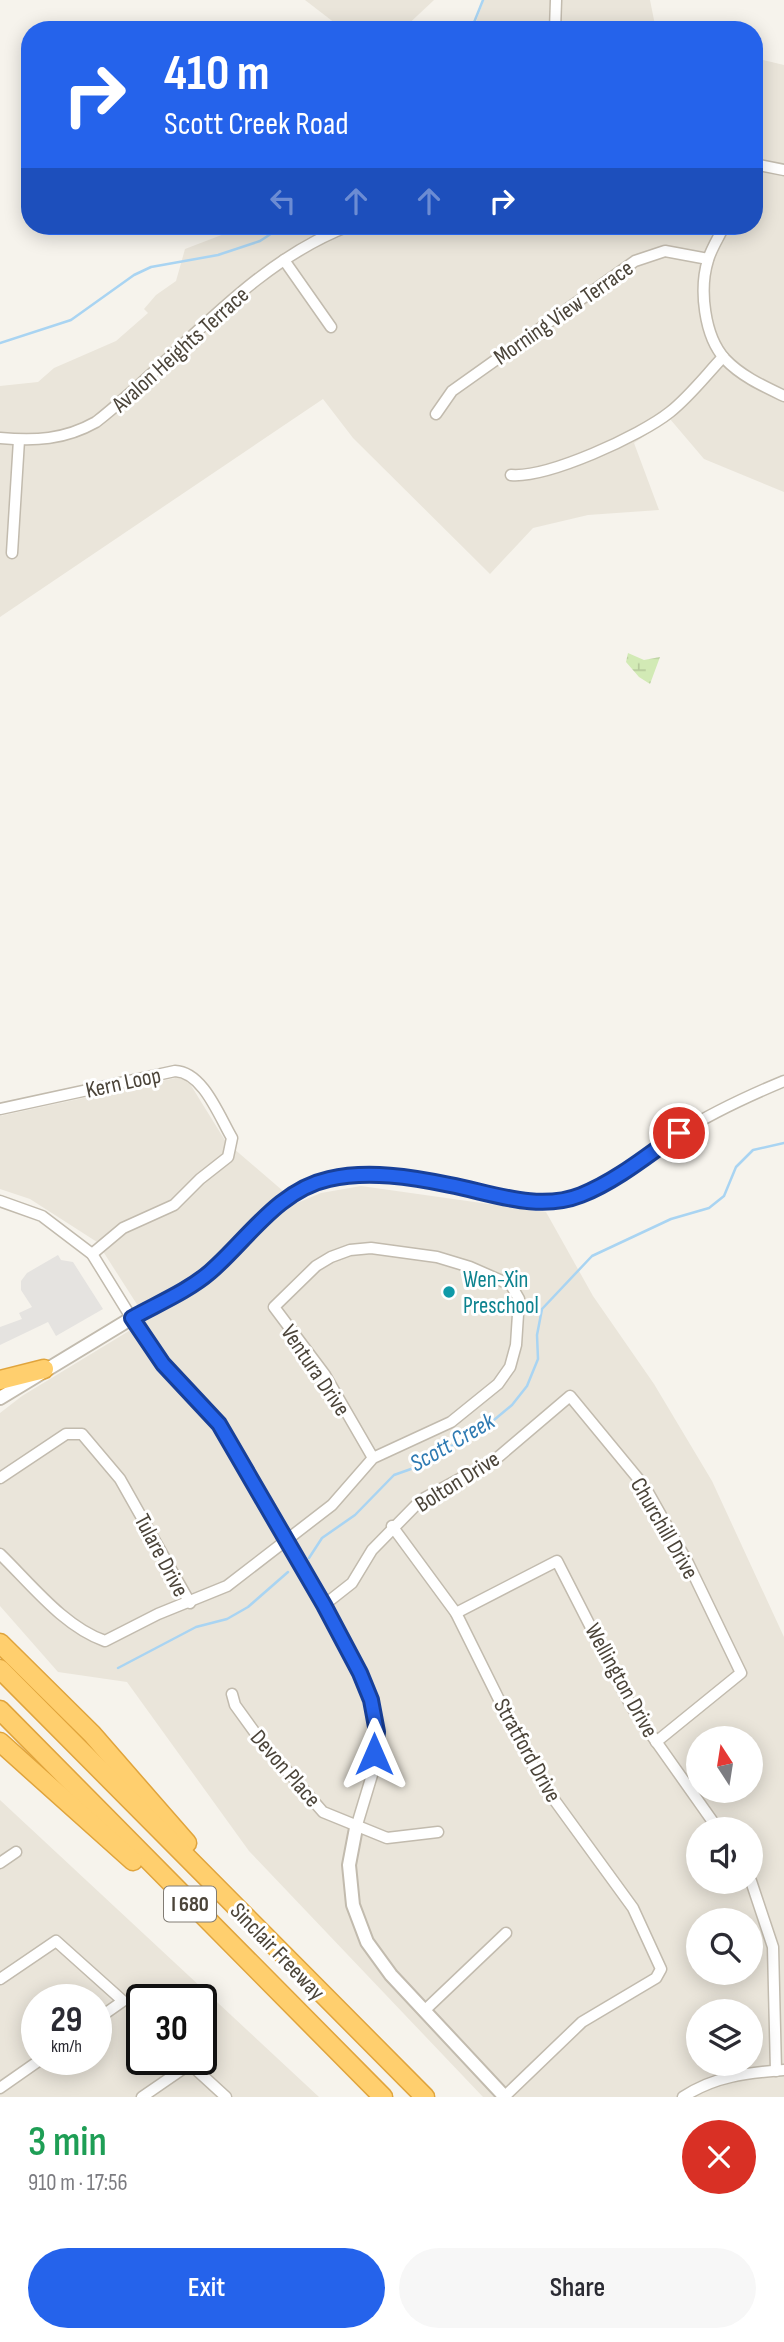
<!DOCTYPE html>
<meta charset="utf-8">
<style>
:root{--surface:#fff;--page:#f7f7f7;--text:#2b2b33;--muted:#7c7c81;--accent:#2563eb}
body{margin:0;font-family:"Sofia Sans Condensed",sans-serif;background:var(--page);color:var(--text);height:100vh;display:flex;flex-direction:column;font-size:26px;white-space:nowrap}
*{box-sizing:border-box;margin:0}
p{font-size:23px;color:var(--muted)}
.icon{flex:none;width:38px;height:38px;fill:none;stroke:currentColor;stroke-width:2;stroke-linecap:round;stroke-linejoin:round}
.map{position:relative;height:2097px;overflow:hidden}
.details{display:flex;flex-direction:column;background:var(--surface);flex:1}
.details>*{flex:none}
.guide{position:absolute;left:21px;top:21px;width:742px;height:214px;border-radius:28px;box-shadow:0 4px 18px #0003;background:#2563eb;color:#fff;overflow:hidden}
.needle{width:46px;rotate:348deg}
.tools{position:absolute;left:686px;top:1726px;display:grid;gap:14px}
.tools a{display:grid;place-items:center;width:77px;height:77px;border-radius:50%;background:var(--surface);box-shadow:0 4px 18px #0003;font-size:35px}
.speed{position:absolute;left:21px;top:1984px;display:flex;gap:14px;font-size:35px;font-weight:700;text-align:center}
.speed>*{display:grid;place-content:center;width:91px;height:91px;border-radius:50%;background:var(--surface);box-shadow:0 4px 18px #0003;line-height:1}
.speed small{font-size:18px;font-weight:400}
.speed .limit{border:4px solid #111;border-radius:10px;background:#fff;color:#111}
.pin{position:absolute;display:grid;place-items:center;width:60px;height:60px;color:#fff;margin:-30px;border:4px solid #fff;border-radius:50%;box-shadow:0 2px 7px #0007}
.me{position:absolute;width:77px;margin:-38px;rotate:0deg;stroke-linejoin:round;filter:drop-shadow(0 0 5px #0008)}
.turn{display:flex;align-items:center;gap:24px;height:147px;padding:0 28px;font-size:32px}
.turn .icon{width:91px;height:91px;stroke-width:2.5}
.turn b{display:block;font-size:49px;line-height:60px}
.lanes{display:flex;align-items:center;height:66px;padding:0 28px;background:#0003;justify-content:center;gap:35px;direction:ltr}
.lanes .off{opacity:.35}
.round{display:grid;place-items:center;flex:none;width:74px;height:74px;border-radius:37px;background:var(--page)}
.head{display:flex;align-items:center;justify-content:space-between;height:119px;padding:0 28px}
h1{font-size:42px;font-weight:600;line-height:52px;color:#1e9e55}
.primary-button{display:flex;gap:14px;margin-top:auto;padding:14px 28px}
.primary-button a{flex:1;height:80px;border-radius:42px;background:var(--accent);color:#fff;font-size:28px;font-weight:600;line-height:80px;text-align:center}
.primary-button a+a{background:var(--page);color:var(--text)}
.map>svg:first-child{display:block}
</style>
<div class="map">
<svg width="784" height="2097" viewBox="0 0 784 2097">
<defs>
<pattern id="wetland-marsh" width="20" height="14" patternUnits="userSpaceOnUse" patternTransform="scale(1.75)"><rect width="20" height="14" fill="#d2eab5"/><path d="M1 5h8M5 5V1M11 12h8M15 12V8" fill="none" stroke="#b6ca9c"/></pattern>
</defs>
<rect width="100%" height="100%" fill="#f6f3ec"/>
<!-- residential -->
<g fill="#eae5da" fill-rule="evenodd">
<path d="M305 0H434L402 30H344Z"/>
<path d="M484 0H650L656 30H473Z"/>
<path d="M754 58 784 65V492L704 459 670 419 634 443 659 510 588 515 533 528 490 574 353 438 323 399 0 617V386L38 382 54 368 116 341 148 313 144 309 156 295 176 281 185 249 245 226H754Z"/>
<path d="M180 1077 187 1079 226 1142 297 1203 321 1193 361 1186 546 1212 593 1296 654 1384 712 1481 784 1637V2097H483L249 1851 127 1682 58 1672 0 1606V1413L22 1396 147 1320 97 1242 30 1199 0 1189V1116ZM698 1738H751V1790H698ZM698 1829H751V1881H698ZM698 1920H751V1972H698ZM698 2011H751V2063H698Z"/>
<path d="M0 1800 319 2097H0ZM37 2000H96V2060H37ZM142 2000H201V2060H142Z"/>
</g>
<!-- wetland -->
<path fill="url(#wetland-marsh)" d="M628 653 644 660 660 657 650 684 639 677 626 662Z"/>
<!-- parking -->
<path fill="#e5e3e0" d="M58 1255 61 1260 73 1262 103 1309 56 1336 48 1322 0 1345V1327L22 1319 19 1313 32 1307 21 1290V1281L27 1273Z"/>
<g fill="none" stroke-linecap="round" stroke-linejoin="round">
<!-- stream -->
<g stroke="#a9d4f2" stroke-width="2.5">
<path d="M471 30 483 0"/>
<path d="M0 343 71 320 134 275 151 267 218 255 260 241 283 226"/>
<path d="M309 1558 322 1538 355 1515 394 1475 411 1469 488 1425 512 1405 527 1386 538 1359 537 1335 542 1309 592 1256 671 1219 709 1208 724 1196 736 1167 753 1150 784 1143"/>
<path d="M118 1668 196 1627 227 1619 248 1607 288 1572"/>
</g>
<!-- minor casing -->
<g stroke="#c2bbae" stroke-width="13">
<g id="minor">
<path d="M555 30 556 0"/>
<path d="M754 164 784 170"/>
<path d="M724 226C719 237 711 249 708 260 699 289 704 336 725 359 741 376 763 386 784 396"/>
<path d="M284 260 331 327"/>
<path d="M436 414 452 391 635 261 665 251 708 259"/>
<path d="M0 438C35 441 64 440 96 422 178 358 250 263 349 226"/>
<path d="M511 475C548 478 640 436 670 412 690 396 706 375 723 357"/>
<path d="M12 553 19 440"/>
<path d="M0 1109 175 1071C203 1072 219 1116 232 1138L228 1157 200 1179 174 1205 123 1228 92 1254"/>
<path d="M0 1201 42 1216 92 1254 150 1348 219 1424 324 1605 361 1673 371 1700 377 1732 372 1775 356 1828"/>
<path d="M132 1318C157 1304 188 1291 210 1272 241 1245 270 1200 309 1185 354 1168 404 1176 451 1185 484 1191 515 1203 550 1201 600 1197 639 1159 680 1133 713 1112 748 1096 784 1081"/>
<path d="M0 1478 66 1434H82L120 1479 190 1603"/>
<path d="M392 1526 456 1613 525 1752 550 1794 633 1908 661 1969 656 1978 582 2022 505 2096"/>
<path d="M0 1554C31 1584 64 1627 105 1641L158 1614 227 1586 332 1505 373 1458 451 1422 498 1384 510 1367 516 1345 519 1299 511 1285 470 1267 437 1257 371 1248 350 1250 331 1257 316 1266 274 1307 325 1375 373 1458"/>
<path d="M324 1605 352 1583 372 1550 421 1500 496 1459 570 1396 645 1487 688 1563 741 1673 656 1742"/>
<path d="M456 1613 557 1561 631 1706 718 1829"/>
<path d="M232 1694 235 1705 261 1741 323 1812 387 1838 438 1832"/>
<path d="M0 1863 16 1852"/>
<path d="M751 1881 773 1947 776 2071"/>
<path d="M0 1979 56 1941 123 2001 96 2020"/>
<path d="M424 2011 506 1933"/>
<path d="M0 2088 40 2060"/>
<path d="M142 2097 190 2064 226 2097"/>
<path d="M683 2097C715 2076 746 2073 784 2070"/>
</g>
</g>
<!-- tertiary casing -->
<g stroke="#c2bbae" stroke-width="16">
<g id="tertiary">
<path d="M0 1398 132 1318"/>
<path d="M356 1828 349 1865 353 1905 367 1942 391 1975 505 2097"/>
</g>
</g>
<!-- motorway casing -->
<g stroke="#e0a43c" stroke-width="21">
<g id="motorway">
<path d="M0 1380 44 1369"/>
<path d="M0 1643 92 1734 187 1843"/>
<path d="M0 1669 425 2097"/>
<path d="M0 1710 383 2097"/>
<path d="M0 1742 133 1861"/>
</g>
</g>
<!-- minor -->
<use href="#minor" stroke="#fff" stroke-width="10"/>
<!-- tertiary -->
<use href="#tertiary" stroke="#fff" stroke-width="12"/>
<!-- motorway -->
<use href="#motorway" stroke="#ffcf6e" stroke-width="18"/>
</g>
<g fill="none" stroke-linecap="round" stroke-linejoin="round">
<!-- route casing -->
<g stroke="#184099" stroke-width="18">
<path id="route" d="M374 1754 377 1732 371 1700 360 1673 324 1605 219 1424 163 1364 132 1318C157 1304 188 1291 210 1272 247 1240 278 1190 329 1179 368 1170 412 1177 450 1185 492 1193 538 1212 581 1195 616 1181 648 1155 679 1133"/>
</g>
<!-- route -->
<use href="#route" stroke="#2563eb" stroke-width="12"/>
</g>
<!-- markers -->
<circle fill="#0f9aa8" stroke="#fff" stroke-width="2.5" cx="449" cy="1292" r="7"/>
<g text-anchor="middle" stroke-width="6" stroke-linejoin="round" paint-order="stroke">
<!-- shield labels -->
<rect fill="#fff" stroke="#817c74" stroke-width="2" x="164" y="1886.5" width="52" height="35" rx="5"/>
<g font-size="21" font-weight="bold" fill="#4b4439">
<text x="190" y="1911">I 680</text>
</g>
<!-- street labels -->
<g font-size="23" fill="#4b4439" stroke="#fff">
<text transform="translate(563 312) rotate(-35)" y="8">Morning View Terrace</text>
<text transform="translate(180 349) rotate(-42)" y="8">Avalon Heights Terrace</text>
<text transform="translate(123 1082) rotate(-12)" y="8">Kern Loop</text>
<text transform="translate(316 1370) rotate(56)" y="8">Ventura Drive</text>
<text transform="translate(457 1481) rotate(-32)" y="8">Bolton Drive</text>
<text transform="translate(665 1528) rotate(60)" y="8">Churchill Drive</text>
<text transform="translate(162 1555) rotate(62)" y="8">Tulare Drive</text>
<text transform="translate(622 1680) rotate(61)" y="8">Wellington Drive</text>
<text transform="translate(528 1750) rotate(61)" y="8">Stratford Drive</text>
<text transform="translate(286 1768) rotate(49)" y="8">Devon Place</text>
<text transform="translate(278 1951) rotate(46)" y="8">Sinclair Freeway</text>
</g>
<!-- culture labels -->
<g font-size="23" fill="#0d838f" stroke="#fff" text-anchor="start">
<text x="463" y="1287">Wen-Xin<tspan x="463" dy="26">Preschool</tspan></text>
</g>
<!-- water labels -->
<g font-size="24" font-style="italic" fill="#2e7ab2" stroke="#fff">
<text transform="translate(452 1442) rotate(-30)" y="8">Scott Creek</text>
</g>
</g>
</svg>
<div class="tools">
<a><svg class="needle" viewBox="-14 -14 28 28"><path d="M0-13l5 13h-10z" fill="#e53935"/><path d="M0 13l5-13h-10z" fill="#7c7c81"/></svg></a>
<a><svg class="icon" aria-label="sound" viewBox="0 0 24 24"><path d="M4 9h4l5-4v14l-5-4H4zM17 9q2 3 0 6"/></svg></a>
<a><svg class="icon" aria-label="search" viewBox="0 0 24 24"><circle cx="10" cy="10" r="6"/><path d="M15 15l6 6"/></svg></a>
<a><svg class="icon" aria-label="layers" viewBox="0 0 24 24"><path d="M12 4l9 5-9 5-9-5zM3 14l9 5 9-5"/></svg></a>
</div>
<div class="speed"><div>29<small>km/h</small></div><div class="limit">30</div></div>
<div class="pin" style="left:679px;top:1133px;background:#d93025"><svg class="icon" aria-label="arrive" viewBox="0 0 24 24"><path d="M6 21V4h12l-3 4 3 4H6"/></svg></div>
<svg class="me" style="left:374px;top:1754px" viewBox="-20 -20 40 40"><path d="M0-17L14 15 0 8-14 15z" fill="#2563eb" stroke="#fff" stroke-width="4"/></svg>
<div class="guide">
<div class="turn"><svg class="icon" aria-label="right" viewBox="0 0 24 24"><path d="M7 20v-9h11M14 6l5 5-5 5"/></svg><div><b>410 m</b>Scott Creek Road</div></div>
<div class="lanes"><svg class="icon off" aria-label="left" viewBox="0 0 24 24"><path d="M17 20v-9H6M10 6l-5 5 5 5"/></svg><svg class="icon off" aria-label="ahead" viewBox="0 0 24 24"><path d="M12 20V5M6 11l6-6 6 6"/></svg><svg class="icon off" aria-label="ahead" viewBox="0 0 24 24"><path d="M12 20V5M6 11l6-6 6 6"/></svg><svg class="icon" aria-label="right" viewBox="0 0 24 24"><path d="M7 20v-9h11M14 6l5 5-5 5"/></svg></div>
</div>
</div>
<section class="details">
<div class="head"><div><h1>3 min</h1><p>910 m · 17:56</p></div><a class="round" style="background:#d93025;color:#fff"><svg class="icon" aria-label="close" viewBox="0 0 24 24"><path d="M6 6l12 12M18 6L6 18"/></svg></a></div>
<div class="primary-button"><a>Exit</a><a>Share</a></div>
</section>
